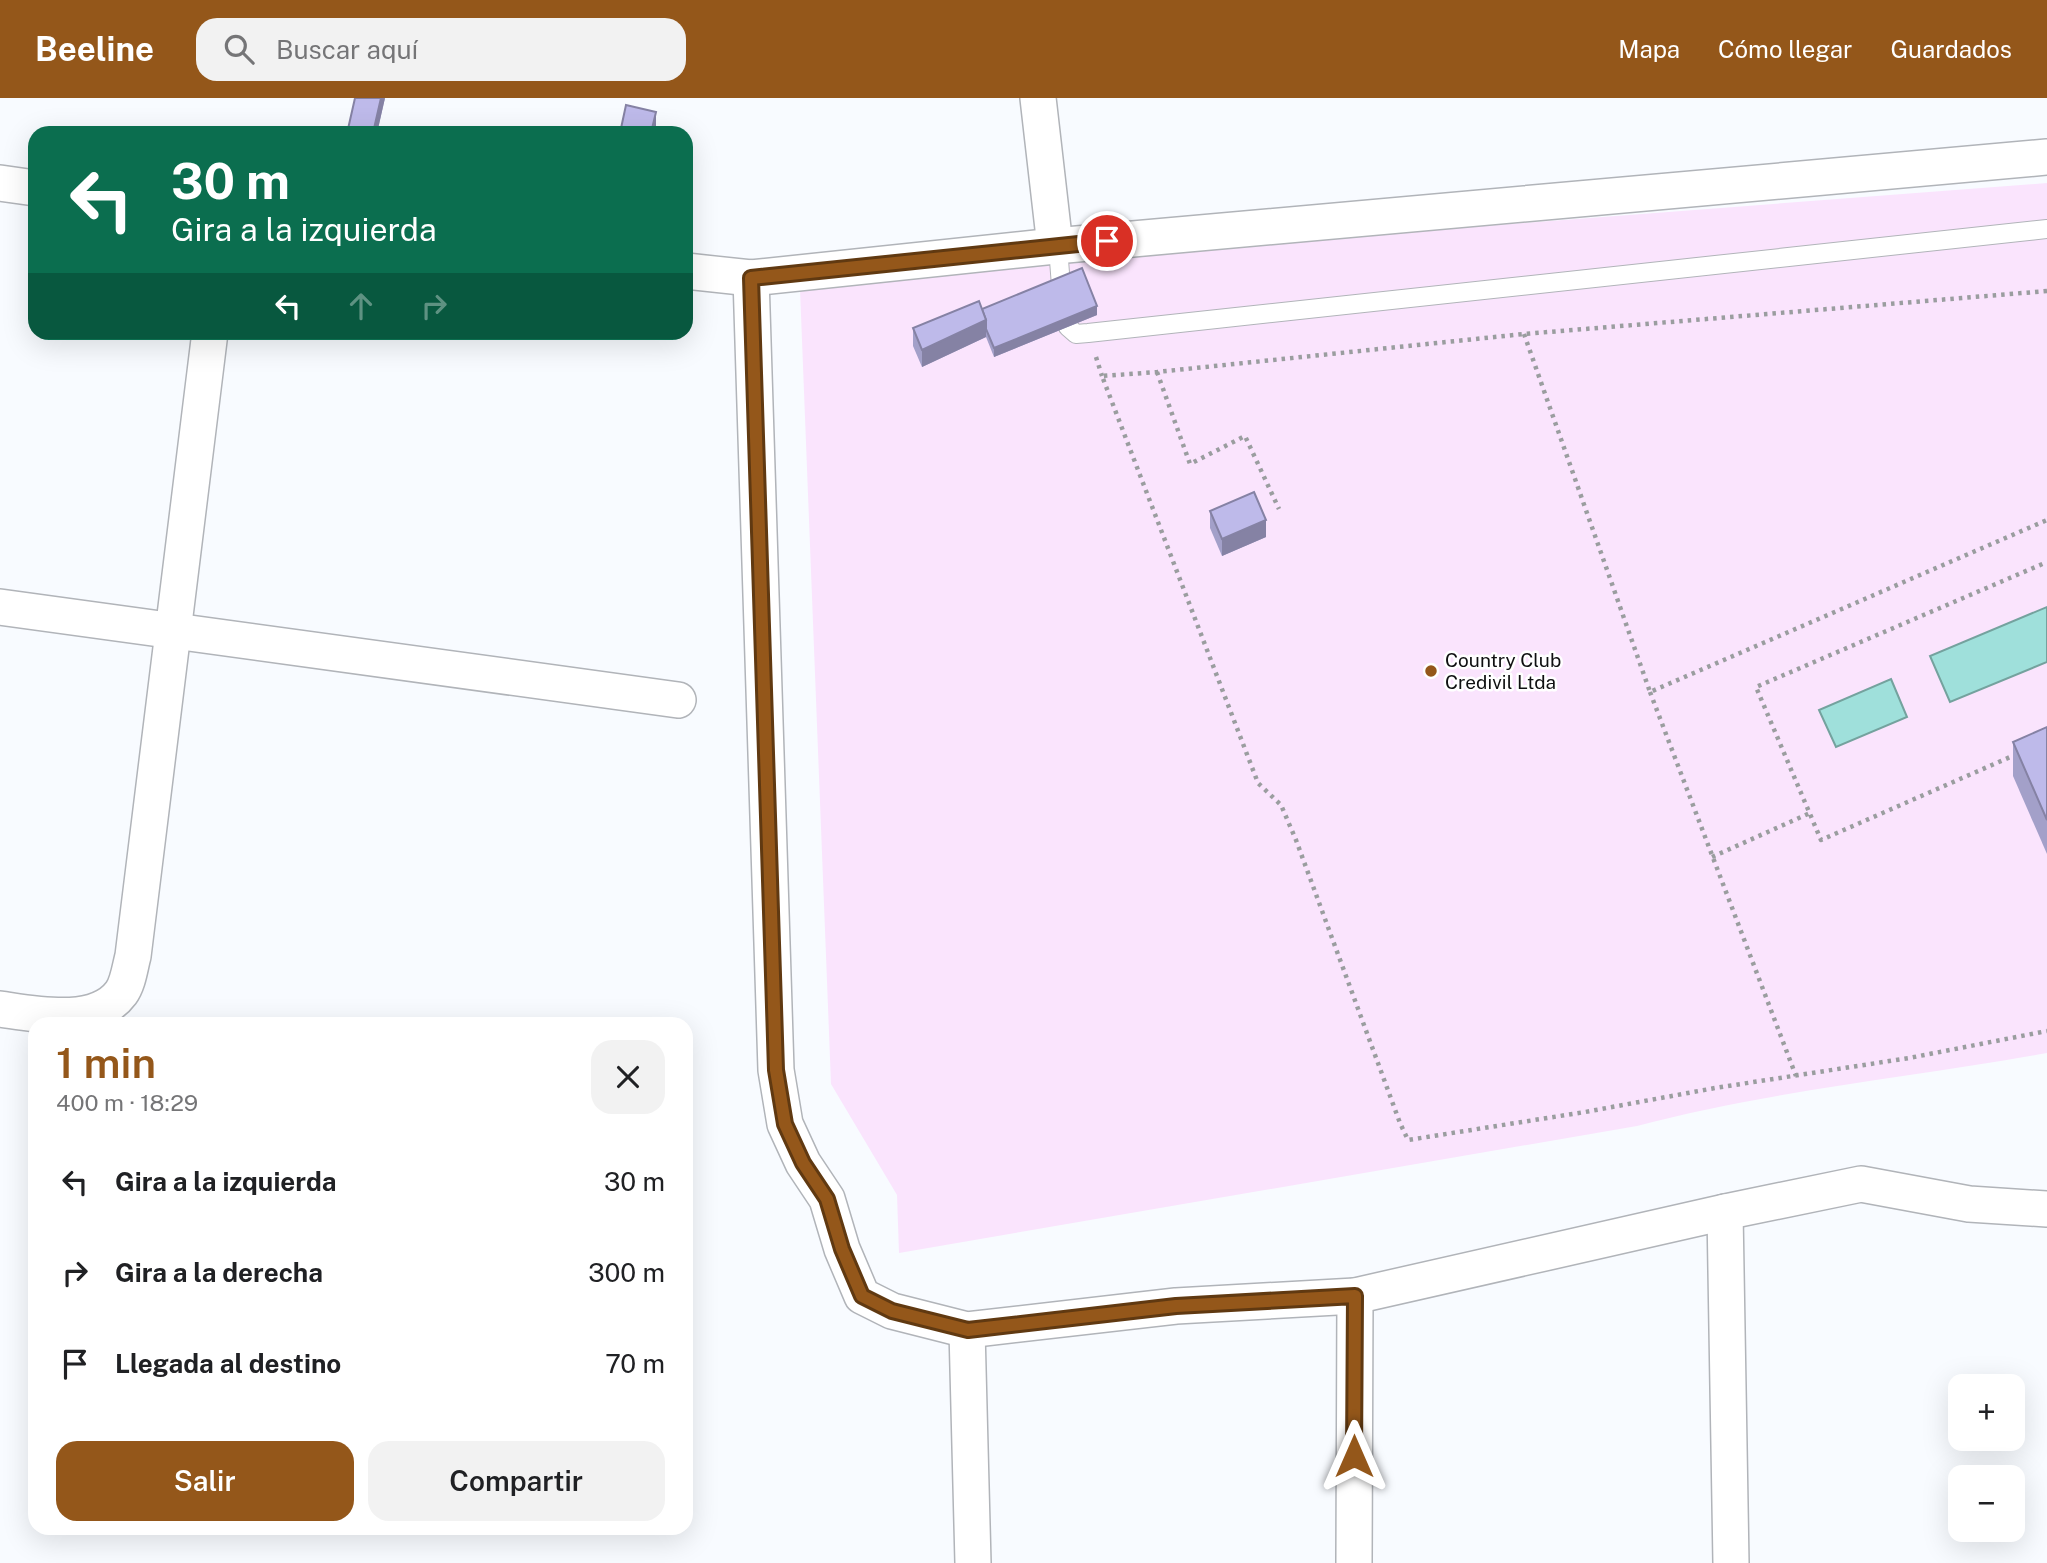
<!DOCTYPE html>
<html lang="es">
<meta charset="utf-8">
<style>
:root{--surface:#fff;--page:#f2f2f2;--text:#202124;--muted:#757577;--accent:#94571a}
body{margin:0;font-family:"Public Sans",sans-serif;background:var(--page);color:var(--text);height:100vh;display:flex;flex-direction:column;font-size:26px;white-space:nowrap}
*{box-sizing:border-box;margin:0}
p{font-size:23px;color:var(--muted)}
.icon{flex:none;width:38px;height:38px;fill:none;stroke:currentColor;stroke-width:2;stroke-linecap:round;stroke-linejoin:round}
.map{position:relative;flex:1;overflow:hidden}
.panel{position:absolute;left:28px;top:919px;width:665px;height:518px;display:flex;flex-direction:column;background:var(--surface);border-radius:21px;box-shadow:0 7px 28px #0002}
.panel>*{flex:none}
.top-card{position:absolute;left:28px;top:28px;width:665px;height:214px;border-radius:21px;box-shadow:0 7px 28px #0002;background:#0b6e4f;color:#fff;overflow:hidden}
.tools{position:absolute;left:1948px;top:1276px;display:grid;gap:14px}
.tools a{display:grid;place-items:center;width:77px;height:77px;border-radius:14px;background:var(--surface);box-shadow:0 7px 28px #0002;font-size:35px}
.pin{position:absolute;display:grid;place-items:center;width:60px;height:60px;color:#fff;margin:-30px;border:4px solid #fff;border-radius:50%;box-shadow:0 2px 7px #0007}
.me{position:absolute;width:77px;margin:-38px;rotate:0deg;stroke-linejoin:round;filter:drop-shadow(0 0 5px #0008)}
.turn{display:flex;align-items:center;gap:24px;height:147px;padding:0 28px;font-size:32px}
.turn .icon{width:91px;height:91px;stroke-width:2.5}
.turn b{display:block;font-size:49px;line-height:60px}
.lanes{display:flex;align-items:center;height:66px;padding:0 28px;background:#0003;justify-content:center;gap:35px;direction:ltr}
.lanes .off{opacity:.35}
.round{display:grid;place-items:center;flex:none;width:74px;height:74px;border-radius:21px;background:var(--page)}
.head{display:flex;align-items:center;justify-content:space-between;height:119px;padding:0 28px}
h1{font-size:42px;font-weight:600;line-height:52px;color:var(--accent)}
.button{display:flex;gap:14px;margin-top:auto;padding:14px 28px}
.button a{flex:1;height:80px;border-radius:21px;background:var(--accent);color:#fff;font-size:28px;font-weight:600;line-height:80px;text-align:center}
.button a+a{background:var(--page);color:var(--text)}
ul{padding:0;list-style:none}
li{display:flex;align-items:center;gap:21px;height:91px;padding:0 28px}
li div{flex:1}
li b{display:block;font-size:26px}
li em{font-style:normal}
header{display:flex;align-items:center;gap:42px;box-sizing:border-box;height:98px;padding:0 35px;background:var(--accent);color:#fff}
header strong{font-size:33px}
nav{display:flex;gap:38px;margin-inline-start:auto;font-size:24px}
.search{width:490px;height:63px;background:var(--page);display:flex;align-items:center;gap:18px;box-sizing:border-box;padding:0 24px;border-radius:21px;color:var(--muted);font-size:26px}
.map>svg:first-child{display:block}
</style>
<header>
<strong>Beeline</strong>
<div class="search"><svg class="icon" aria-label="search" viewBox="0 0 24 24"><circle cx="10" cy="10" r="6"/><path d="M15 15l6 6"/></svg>Buscar aquí</div>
<nav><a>Mapa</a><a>Cómo llegar</a><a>Guardados</a></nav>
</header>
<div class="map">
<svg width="2047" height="1465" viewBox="0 0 2047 1465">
<rect width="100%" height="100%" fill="#f8fbff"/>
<!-- green -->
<path fill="#fae4fd" d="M2047 85V955C1911 980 1772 992 1637 1028L899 1155 897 1097 831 986 800 191 1130 155Z"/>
<!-- water -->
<g fill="#9fe0db" stroke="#74a29e" stroke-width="2">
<path d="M2047 509V564L1950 604 1930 558Z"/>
<path d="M1891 581 1907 619 1836 649 1819 612Z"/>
</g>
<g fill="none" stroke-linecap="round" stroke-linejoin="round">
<!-- service casing -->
<g stroke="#b1b4b9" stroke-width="20">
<g id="service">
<path d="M1055 148 1059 162 1061 188"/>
<path d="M1068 229 1076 236 1088 235 2047 131"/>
</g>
</g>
<!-- minor casing -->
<g stroke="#b1b4b9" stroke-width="38">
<g id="minor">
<path d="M1038 0 1055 148"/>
<path d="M0 85 35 90"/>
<path d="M686 173 751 180 1055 148 2047 59"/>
<path d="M751 180 776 972 785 1026 803 1065 827 1101 842 1151 862 1198 892 1213 967 1232 1176 1208 1355 1198 1725 1114 1861 1086 1969 1106 2047 1111"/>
<path d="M0 509 678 602"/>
<path d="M0 911C35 916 96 929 121 895 128 886 130 869 133 858L210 234"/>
<path d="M1725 1114 1731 1465"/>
<path d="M967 1232 973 1465"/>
<path d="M1354 1465 1355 1198"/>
</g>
</g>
<!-- path -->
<g stroke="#9a9d9f" stroke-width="4.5" stroke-dasharray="3.5 5" stroke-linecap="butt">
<path d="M2047 193 1524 236 1157 274 1102 278 1258 685 1281 707 1296 742 1400 1025 1408 1042 1585 1014 1715 990 1909 960 2047 933"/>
<path d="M1524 236 1650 594 2047 422"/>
<path d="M1096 259 1102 278"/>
<path d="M1157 274 1190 366 1245 338 1279 411"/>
<path d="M1650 594 1796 978"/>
<path d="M2017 656 1821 742 1756 589 2047 464"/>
<path d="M1712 759 1810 715"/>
</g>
<!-- service -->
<use href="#service" stroke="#fff" stroke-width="18"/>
<!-- minor -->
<use href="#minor" stroke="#fff" stroke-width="35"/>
</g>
<!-- wall -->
<g fill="#a3a0c9">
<path d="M385 0 377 35H348V31Z"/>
<path d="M982 211 1097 217 994 259 986 239 922 269 913 248V230Z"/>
<path d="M1210 413 1266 439 1222 458 1210 430Z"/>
<path d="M2047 629V756L2013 678V644Z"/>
</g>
<!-- shaded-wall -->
<g fill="#8582a4">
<path d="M381 0H385L377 35H373Z"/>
<path d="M656 14V32L655 35H651Z"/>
<path d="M1097 208V217L994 259V250Z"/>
<path d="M986 222V239L922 269V252Z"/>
<path d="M1266 422V439L1222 458V441Z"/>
</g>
<!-- building -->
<g fill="#bebaea" stroke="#8582a4" stroke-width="2">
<path d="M355 0H381L373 35H364L348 31Z"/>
<path d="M626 7 656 14 651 35H620Z"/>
<path d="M1082 170 1097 208 994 250 986 231V222L982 211Z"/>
<path d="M979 203 986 222 922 252 913 230Z"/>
<path d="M1254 394 1266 422 1222 441 1210 413Z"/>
<path d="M2047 629V722L2013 644Z"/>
</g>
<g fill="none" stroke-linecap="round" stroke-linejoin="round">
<!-- route casing -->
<g stroke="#603911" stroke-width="18">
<path id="route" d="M1107 143 751 180 776 972 785 1026 803 1065 827 1101 842 1151 862 1198 892 1213 968 1232 1176 1208 1355 1198 1354 1358"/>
</g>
<!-- route -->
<use href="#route" stroke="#94571a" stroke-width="12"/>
</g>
<!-- markers -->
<circle fill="#94571a" stroke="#fff" stroke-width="2.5" cx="1431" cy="573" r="7"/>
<g text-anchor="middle" stroke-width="5" stroke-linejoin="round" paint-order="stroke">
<!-- poi labels -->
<g font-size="19" fill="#0f1011" stroke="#fff" text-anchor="start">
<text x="1445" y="569">Country Club<tspan x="1445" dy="22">Credivil Ltda</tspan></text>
</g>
</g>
</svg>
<div class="tools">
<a>+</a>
<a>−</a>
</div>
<div class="pin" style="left:1107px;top:143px;background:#d93025"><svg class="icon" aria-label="arrive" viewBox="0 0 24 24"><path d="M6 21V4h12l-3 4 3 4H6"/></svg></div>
<svg class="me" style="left:1354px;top:1358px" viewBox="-20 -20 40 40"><path d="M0-17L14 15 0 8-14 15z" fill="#94571a" stroke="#fff" stroke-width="4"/></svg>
<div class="top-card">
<div class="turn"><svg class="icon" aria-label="left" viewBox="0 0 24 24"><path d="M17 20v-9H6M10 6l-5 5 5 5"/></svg><div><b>30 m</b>Gira a la izquierda</div></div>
<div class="lanes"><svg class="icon" aria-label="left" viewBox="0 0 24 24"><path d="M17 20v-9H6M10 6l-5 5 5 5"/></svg><svg class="icon off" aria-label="ahead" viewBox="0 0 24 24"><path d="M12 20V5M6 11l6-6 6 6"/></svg><svg class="icon off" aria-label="right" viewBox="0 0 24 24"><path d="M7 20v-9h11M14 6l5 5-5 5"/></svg></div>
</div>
<section class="panel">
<div class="head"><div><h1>1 min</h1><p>400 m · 18:29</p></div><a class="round"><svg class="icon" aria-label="close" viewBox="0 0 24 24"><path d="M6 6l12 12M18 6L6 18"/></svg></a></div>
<ul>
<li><svg class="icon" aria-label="left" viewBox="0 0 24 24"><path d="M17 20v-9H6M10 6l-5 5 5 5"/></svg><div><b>Gira a la izquierda</b></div><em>30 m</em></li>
<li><svg class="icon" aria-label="right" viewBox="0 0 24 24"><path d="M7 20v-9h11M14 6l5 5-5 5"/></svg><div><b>Gira a la derecha</b></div><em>300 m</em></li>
<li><svg class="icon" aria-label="arrive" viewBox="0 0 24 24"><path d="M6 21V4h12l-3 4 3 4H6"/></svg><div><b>Llegada al destino</b></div><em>70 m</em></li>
</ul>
<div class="button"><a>Salir</a><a>Compartir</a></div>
</section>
</div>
